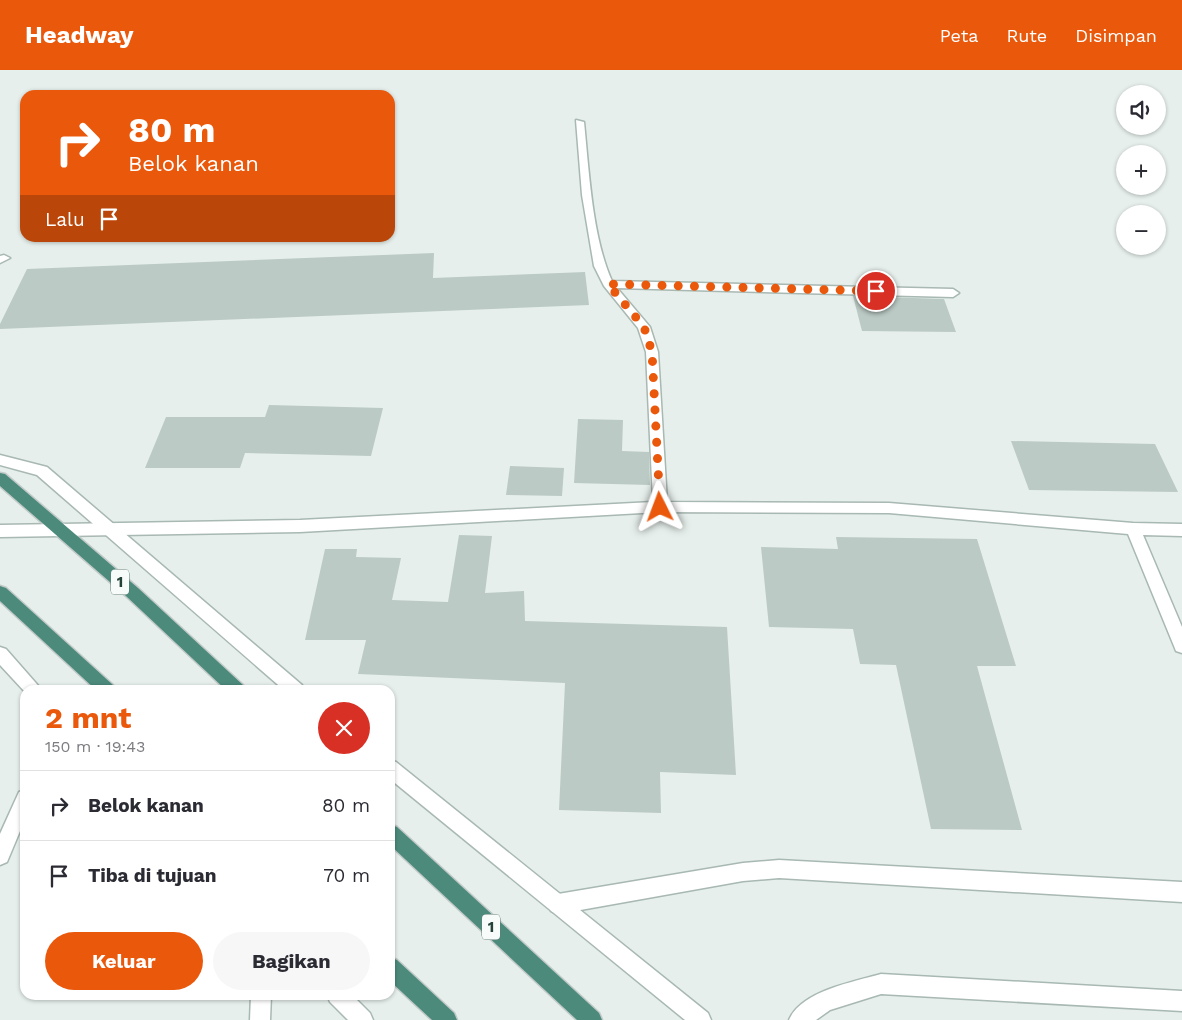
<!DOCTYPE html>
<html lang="id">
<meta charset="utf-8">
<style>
:root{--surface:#fff;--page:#f7f7f7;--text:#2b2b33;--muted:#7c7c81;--line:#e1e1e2;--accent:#ea580c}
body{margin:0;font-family:"Work Sans",sans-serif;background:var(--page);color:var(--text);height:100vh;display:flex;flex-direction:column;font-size:19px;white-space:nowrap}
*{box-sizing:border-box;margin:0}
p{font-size:16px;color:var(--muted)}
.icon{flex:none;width:28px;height:28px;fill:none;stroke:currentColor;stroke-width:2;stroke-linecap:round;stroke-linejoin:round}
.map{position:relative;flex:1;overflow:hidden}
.details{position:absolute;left:20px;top:615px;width:375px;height:315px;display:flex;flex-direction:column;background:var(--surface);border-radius:15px;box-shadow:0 1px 4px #0004}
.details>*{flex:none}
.top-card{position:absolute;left:20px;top:20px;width:375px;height:152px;border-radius:15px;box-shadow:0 1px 4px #0004;background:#ea580c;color:#fff;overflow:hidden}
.tools{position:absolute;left:1116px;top:15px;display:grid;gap:10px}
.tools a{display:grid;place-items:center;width:50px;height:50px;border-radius:50%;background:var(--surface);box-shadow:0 1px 4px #0004;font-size:25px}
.pin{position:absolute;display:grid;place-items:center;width:42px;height:42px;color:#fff;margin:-21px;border:2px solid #fff;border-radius:50%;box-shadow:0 1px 5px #0007}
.me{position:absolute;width:55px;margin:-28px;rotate:357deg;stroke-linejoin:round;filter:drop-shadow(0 0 4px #0008)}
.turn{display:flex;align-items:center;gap:18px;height:105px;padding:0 25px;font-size:22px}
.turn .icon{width:65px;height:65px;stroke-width:2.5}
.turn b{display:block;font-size:35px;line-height:42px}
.then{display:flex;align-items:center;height:48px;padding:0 25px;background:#0003;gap:10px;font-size:19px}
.round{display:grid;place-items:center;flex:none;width:52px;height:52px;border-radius:26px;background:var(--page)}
.summary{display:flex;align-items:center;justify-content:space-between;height:85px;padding:0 25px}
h1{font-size:30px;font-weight:700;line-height:38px;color:var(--accent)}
.button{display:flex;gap:10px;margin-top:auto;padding:10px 25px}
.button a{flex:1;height:58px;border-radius:30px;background:var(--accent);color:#fff;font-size:20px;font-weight:700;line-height:58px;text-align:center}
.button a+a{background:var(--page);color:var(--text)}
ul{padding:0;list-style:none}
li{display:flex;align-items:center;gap:15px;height:70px;padding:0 25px;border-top:1px solid var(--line)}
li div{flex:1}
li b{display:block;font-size:19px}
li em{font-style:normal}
header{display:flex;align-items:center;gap:30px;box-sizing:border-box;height:70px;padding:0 25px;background:var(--accent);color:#fff}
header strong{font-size:24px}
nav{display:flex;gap:28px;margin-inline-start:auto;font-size:18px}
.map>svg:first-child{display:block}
</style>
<header>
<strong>Headway</strong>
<nav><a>Peta</a><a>Rute</a><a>Disimpan</a></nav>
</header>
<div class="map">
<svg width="1182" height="950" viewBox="0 0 1182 950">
<rect width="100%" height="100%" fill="#e6efeb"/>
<!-- building -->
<g fill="#bbcac4">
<path d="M434 183 433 208 585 202 589 235 0 259V254L27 199Z"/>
<path d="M853 226 944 229 956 262 862 261Z"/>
<path d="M269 335 383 338 371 386 245 383 240 398H145L166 347H265Z"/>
<path d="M578 349 623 350 622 381 649 382 650 415 574 413Z"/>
<path d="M1011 371 1155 374 1178 422 1029 420Z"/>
<path d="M510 396 564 398 562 426 506 425Z"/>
<path d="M459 465 492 466 485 523 524 521 525 551 727 557 736 705 660 702 661 743 559 740 565 613 358 604 366 570H305L325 479H357L356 487 401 488 392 530 448 532Z"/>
<path d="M836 467 977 469 1016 596H977L1022 760 931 759 896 595 860 594 853 559 769 557 761 477 838 479Z"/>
</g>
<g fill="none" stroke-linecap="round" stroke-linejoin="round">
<!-- service casing -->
<g stroke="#a8b8b2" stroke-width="3">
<g id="service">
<path d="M4 185 10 188 0 193V186Z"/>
<path d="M251 925H271L270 950H250Z"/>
</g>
</g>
<!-- minor casing -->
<g stroke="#a8b8b2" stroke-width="3">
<g id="minor">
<path d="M576 50 584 52C589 100 592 167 612 211L953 219 959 223 953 227 617 218 650 257 658 282 667 432 889 433 1133 453 1182 454V466L1143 465 1182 557V583L1176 581 1174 576 1128 464 889 443 660 442 300 462 0 467V455L300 450 653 432 646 282 638 258 604 216 594 196 582 125Z"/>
<path d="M25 720V749L7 792 0 795V764L19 722Z"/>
<path d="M779 790 1182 812V832L779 808 743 811 558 844 551 841 548 834 551 827 558 824 743 793Z"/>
<path d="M881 904 1182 921V941L881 924 830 940 816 950H789C801 921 853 912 881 904Z"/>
</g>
</g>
<!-- tertiary casing -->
<g stroke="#a8b8b2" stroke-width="3">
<g id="tertiary">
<path d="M0 385 47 397 302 615 304 620H284L37 405 0 395Z"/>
<path d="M0 577 6 579 42 620H25V622L0 595Z"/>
<path d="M390 690 396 692 708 943 711 950H685L390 709Z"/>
<path d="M327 925H352L370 943 373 950H348L330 932Z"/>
</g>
</g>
<!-- trunk casing -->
<g stroke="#c2cac8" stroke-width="3">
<g id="trunk">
<path d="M0 403 5 404 138 518 243 615 245 620H226L126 526 0 416Z"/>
<path d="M0 516 6 518 113 615 115 620H96L0 531Z"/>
<path d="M390 754 397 757 599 943 602 950H577L390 775Z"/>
<path d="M390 887 397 890 454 943 457 950H432L390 911Z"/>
</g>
</g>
<!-- service -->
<use href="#service" fill="#fff" fill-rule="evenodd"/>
<!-- minor -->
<use href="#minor" fill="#fff" fill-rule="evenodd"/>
<!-- tertiary -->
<use href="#tertiary" fill="#fff" fill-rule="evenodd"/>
<!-- trunk -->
<use href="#trunk" fill="#4c8a7c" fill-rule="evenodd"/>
</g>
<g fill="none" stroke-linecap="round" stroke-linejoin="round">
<!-- route -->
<path stroke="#ea580c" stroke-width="9" stroke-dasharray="0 16.2" d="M660 437 652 282 644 257 608 214 876 221"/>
</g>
<g text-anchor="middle" stroke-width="4.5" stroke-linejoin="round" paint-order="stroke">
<!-- shield labels -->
<g fill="#f7fbf9" stroke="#637a73" stroke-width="1">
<rect x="111" y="499.5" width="18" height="25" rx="4"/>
<rect x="482" y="844.5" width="18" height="25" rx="4"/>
</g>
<g font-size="15" font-weight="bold" fill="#24423a">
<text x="120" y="517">1</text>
<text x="491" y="862">1</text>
</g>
</g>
</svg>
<div class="tools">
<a><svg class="icon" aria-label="sound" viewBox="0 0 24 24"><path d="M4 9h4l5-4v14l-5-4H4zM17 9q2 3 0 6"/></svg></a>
<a>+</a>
<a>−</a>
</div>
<div class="pin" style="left:876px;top:221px;background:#d93025"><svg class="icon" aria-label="arrive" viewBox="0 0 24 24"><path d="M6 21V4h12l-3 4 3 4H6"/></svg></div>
<svg class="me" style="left:660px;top:437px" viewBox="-20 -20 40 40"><path d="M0-17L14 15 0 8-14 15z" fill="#ea580c" stroke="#fff" stroke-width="4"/></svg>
<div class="top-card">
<div class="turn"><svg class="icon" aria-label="right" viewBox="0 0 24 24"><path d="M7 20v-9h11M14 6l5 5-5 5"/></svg><div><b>80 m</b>Belok kanan</div></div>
<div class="then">Lalu<svg class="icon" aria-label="arrive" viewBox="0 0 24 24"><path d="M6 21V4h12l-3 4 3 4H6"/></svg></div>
</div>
<section class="details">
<div class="summary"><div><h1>2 mnt</h1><p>150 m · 19:43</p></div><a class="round" style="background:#d93025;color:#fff"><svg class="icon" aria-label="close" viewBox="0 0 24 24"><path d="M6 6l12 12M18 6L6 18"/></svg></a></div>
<ul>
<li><svg class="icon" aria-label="right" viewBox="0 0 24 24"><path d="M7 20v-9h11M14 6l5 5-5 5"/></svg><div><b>Belok kanan</b></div><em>80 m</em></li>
<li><svg class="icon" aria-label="arrive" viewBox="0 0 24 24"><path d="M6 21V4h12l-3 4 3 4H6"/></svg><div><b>Tiba di tujuan</b></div><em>70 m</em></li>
</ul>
<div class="button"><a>Keluar</a><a>Bagikan</a></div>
</section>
</div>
